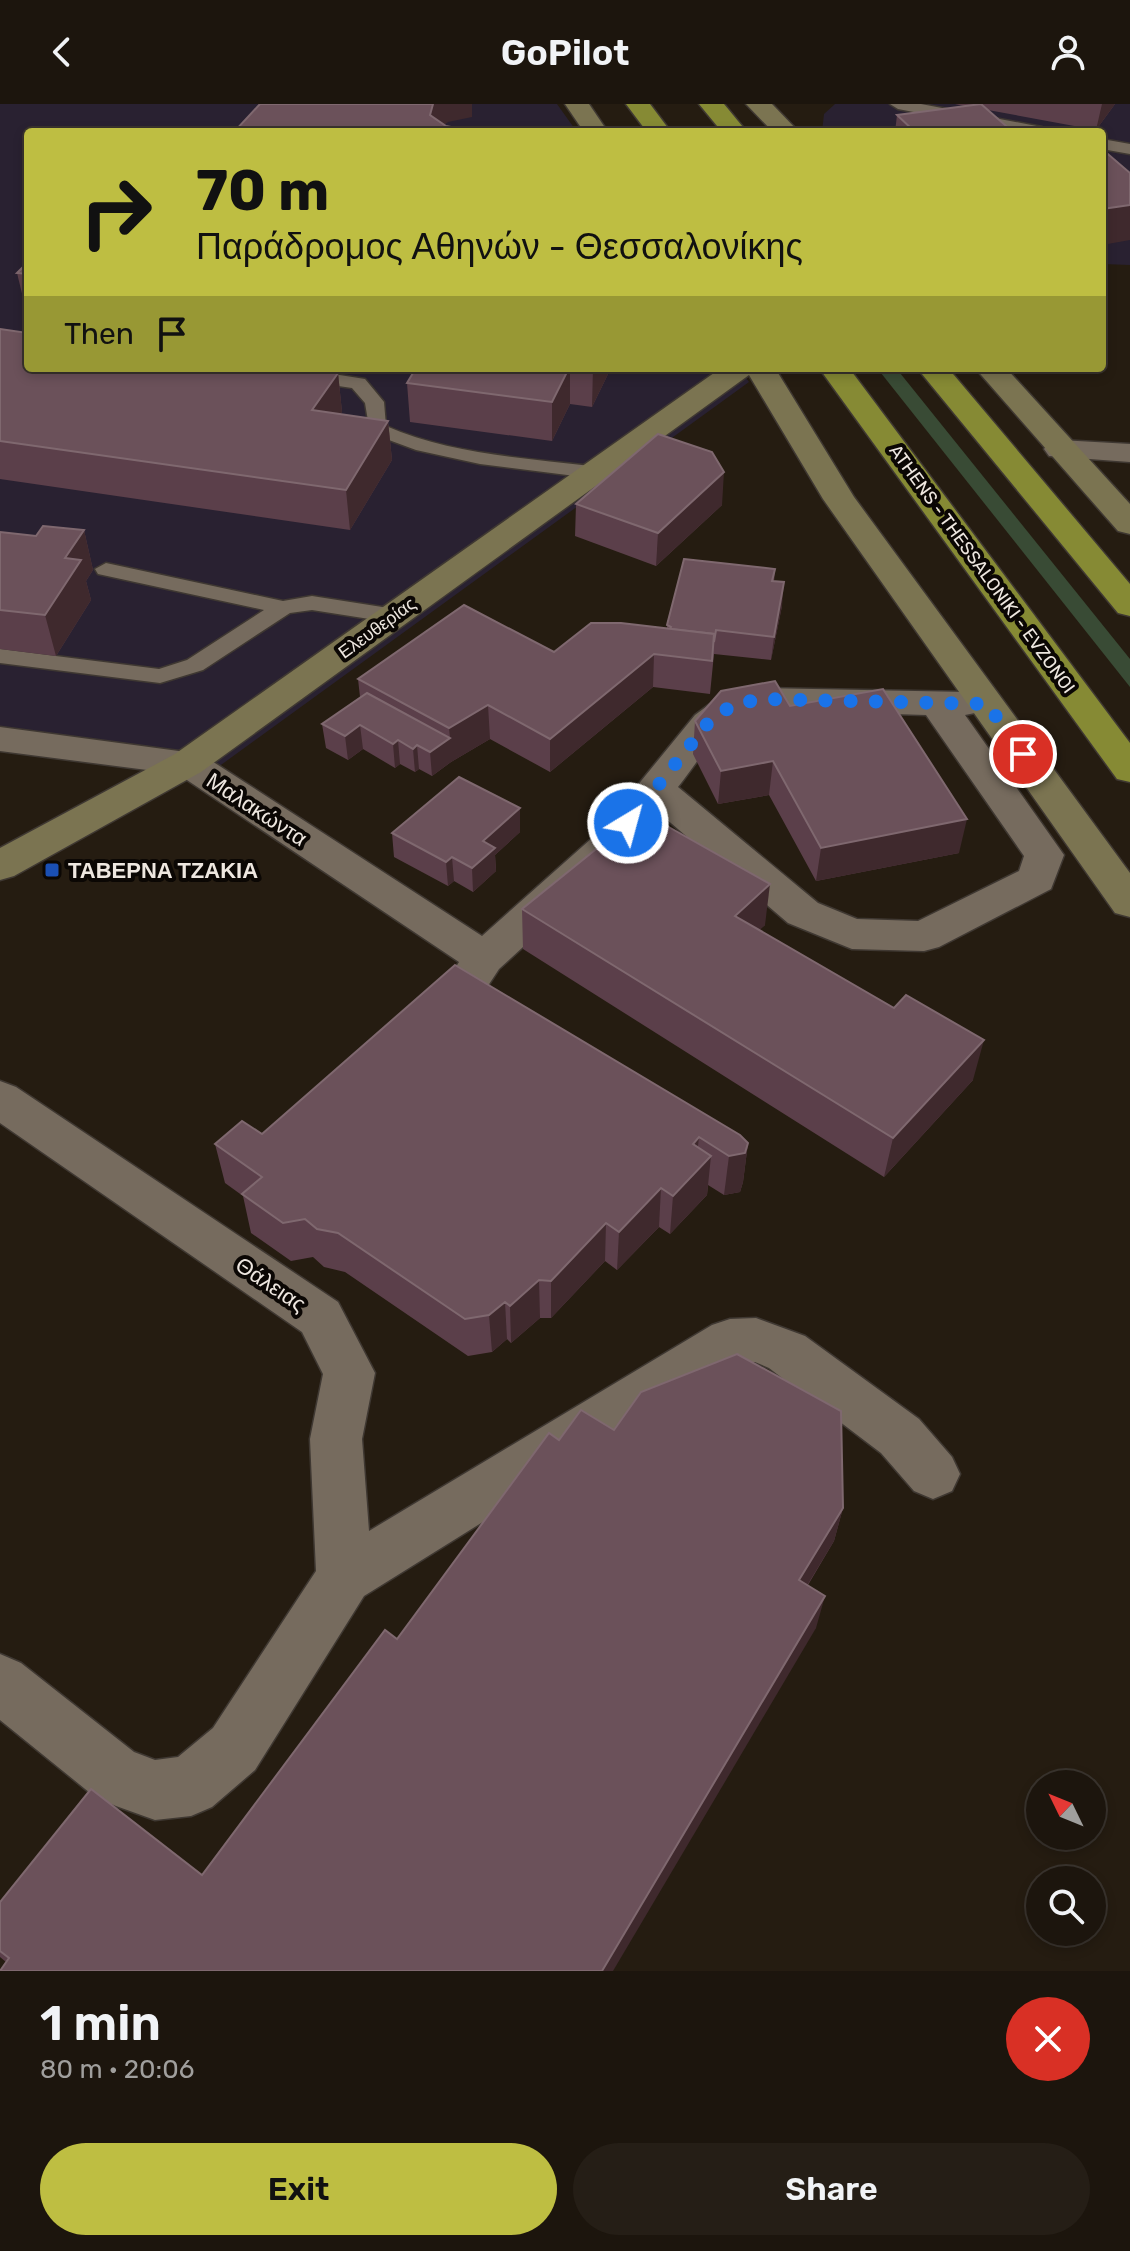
<!DOCTYPE html>
<meta charset="utf-8">
<style>
:root{--surface:#1c150d;--page:#251e16;--text:#f1f3f6;--muted:#a09f9d;--line:#3a342e;--accent:#bebe42}
body{margin:0;font-family:Rubik,sans-serif;background:var(--page);color:var(--text);height:100vh;display:flex;flex-direction:column;font-size:30px;white-space:nowrap}
*{box-sizing:border-box;margin:0}
p{font-size:26px;color:var(--muted)}
.icon{flex:none;width:44px;height:44px;fill:none;stroke:currentColor;stroke-width:2;stroke-linecap:round;stroke-linejoin:round}
.map{position:relative;height:1867px;overflow:hidden}
.drawer{display:flex;flex-direction:column;background:var(--surface);flex:1}
.drawer>*{flex:none}
.banner{position:absolute;left:24px;top:24px;width:1082px;height:244px;border-radius:8px;box-shadow:0 4px 12px #0003,0 0 0 2px var(--line);background:#bebe42;color:#111;overflow:hidden}
.needle{width:52px;rotate:313deg}
.fabs{position:absolute;left:1026px;top:1666px;display:grid;gap:16px}
.fabs a{display:grid;place-items:center;width:80px;height:80px;border-radius:50%;background:var(--surface);box-shadow:0 4px 12px #0003,0 0 0 2px var(--line);font-size:40px}
.pin{position:absolute;display:grid;place-items:center;width:68px;height:68px;color:#fff;margin:-34px;border:4px solid #fff;border-radius:50%;box-shadow:0 2px 8px #0007}
.me{position:absolute;width:88px;margin:-44px;rotate:37deg;stroke-linejoin:round;filter:drop-shadow(0 0 6px #0008)}
.turn{display:flex;align-items:center;gap:28px;height:168px;padding:0 40px;font-size:36px}
.turn .icon{width:104px;height:104px;stroke-width:2.5}
.turn b{display:block;font-size:56px;line-height:68px}
.then{display:flex;align-items:center;height:76px;padding:0 40px;background:#0003;gap:16px;font-size:30px}
.round{display:grid;place-items:center;flex:none;width:84px;height:84px;border-radius:42px;background:var(--page)}
.overview{display:flex;align-items:center;justify-content:space-between;height:136px;padding:0 40px}
h1{font-size:48px;font-weight:600;line-height:60px}
.primary-button{display:flex;gap:16px;margin-top:auto;padding:16px 40px}
.primary-button a{flex:1;height:92px;border-radius:48px;background:var(--accent);color:#111;font-size:32px;font-weight:600;line-height:92px;text-align:center}
.primary-button a+a{background:var(--page);color:var(--text)}
header{display:flex;justify-content:space-between;align-items:center;height:104px;padding:0 40px;background:var(--surface);font-size:36px;font-weight:600}
.map>svg:first-child{display:block}
</style>
<header><svg class="icon" aria-label="back" viewBox="0 0 24 24"><path d="M15 5l-7 7 7 7"/></svg>GoPilot<svg class="icon" aria-label="person" viewBox="0 0 24 24"><circle cx="12" cy="8" r="4"/><path d="M4 21q1-7 8-7t8 7"/></svg></header>
<div class="map">
<svg width="1130" height="1867" viewBox="0 0 1130 1867">
<rect width="100%" height="100%" fill="#251c11"/>
<!-- industrial -->
<g fill="#292131">
<path d="M0 0H557L577 28H28V264H739L749 278 203 674 0 647Z"/>
<path d="M835 0H1130V161L1102 160V28H822L824 10Z"/>
</g>
<!-- green -->
<path fill="#394b35" d="M877 264H896L1130 555V583Z"/>
<g fill="none" stroke-linecap="round" stroke-linejoin="round">
<!-- lane casing -->
<g stroke="#3f3832" stroke-width="3">
<g id="lane">
<path d="M890 0H921L1042 23 1050 28H1018L898 5Z"/>
<path d="M1102 35 1130 40V50L1102 45Z"/>
<path d="M248 264H295L365 275 384 298 386 322C450 350 523 354 591 362L601 368 591 374 480 360 416 346 370 329 365 299 352 284 257 270Z"/>
<path d="M106 459 283 497 312 492 395 505 406 512 395 519 312 506 290 509 203 566 160 579 0 559V545L159 565 187 556 264 506 98 470 95 465Z"/>
</g>
</g>
<!-- street casing -->
<g stroke="#3f3832" stroke-width="3">
<g id="street">
<path d="M1060 336 1130 340V358L1049 352 1044 345 1049 338Z"/>
<path d="M759 584 967 588 980 592 985 600 980 608 965 611 1064 751 1051 785 939 843 924 847 852 845 788 819 658 708 629 746 499 865 480 894 465 899 450 894 444 883 459 858 178 670 0 647V623L201 650 482 832 601 726 695 611 718 594ZM759 606 926 611 1024 752 1019 767 918 817 857 815 818 799 678 683C701 654 721 616 759 606Z"/>
<path d="M0 977 16 983 338 1198 375 1269 362 1335 369 1427 712 1221 730 1215 756 1214 805 1232 919 1315 952 1353 960 1370 952 1387 933 1395 914 1387 881 1349 769 1264 755 1258 738 1259 364 1492 255 1666 212 1703 191 1712 155 1716 116 1702 95 1693 0 1616V1550L21 1559 134 1648 155 1656 178 1653 213 1624 316 1467 310 1335 323 1270 302 1228 0 1019Z"/>
</g>
</g>
<!-- secondary casing -->
<g stroke="#3f3832" stroke-width="3">
<g id="secondary">
<path d="M565 0H589L608 28H584Z"/>
<path d="M746 0H772L799 28H773Z"/>
<path d="M721 264H775L854 393 1130 769V813L1115 809 823 395 749 271 201 668 14 772 0 776V744L175 650Z"/>
<path d="M975 264H1006L1130 400V430L1118 427Z"/>
</g>
</g>
<!-- highway casing -->
<g stroke="#3f3832" stroke-width="3">
<g id="highway">
<path d="M626 0H650L671 28H647Z"/>
<path d="M699 0H724L747 28H722Z"/>
<path d="M819 264H849L1130 639V678L1117 675Z"/>
<path d="M917 264H948L1130 480V512L1118 509Z"/>
</g>
</g>
<!-- lane -->
<use href="#lane" fill="#766b5e" fill-rule="evenodd"/>
<!-- street -->
<use href="#street" fill="#766b5e" fill-rule="evenodd"/>
<!-- secondary -->
<use href="#secondary" fill="#7b7451" fill-rule="evenodd"/>
<!-- highway -->
<use href="#highway" fill="#868a34" fill-rule="evenodd"/>
</g>
<!-- wall -->
<g fill="#5b3f4a">
<path d="M955 0H1115L1096 26 988 6 1013 28H895L897 11 964 2Z"/>
<path d="M28 158V206H26L17 169Z"/>
<path d="M0 225 338 269 342 308 340 310 388 317 392 356 350 426 0 375Z"/>
<path d="M416 264H611L592 303 570 300 552 337 410 318 407 279Z"/>
<path d="M576 400 722 401 656 462 575 432Z"/>
<path d="M84 426 93 466 86 477 91 496 56 552 0 545V428L36 432Z"/>
<path d="M775 465 774 478 782 502 771 556 714 550 710 590 653 583 550 668 490 635 451 658 432 672 419 665 415 668 400 660 395 664 363 645 348 656 326 644 322 620 360 593 358 575 554 548 667 524V521Z"/>
<path d="M790 602 959 749 816 777 769 691 718 700 693 650 695 617Z"/>
<path d="M520 728 495 751 496 767 473 788 454 777 448 782 394 753 392 729Z"/>
<path d="M522 805 765 821 759 826 973 976 884 1073 523 845Z"/>
<path d="M455 861 748 1039 743 1078 740 1088 724 1091 708 1081 707 1091 670 1130 659 1123 617 1166 605 1157 551 1214H540L511 1239 507 1235 492 1248 468 1252 345 1168 324 1163 313 1153 291 1157 251 1129 243 1092 225 1079 215 1040 262 1030Z"/>
<path d="M614 1326 843 1404 834 1437 808 1481 816 1524 6 1858 0 1853V1798L202 1771 397 1535 559 1336Z"/>
</g>
<!-- shaded-wall -->
<g fill="#3f292d">
<path d="M433 0H472V13L448 18 435 28 430 11Z"/>
<path d="M1102 0H1115L1096 26Z"/>
<path d="M1130 101V136L1102 141V105Z"/>
<path d="M569 264H570V300L552 337V298Z"/>
<path d="M593 264H611L592 303Z"/>
<path d="M338 269 342 308 317 346 312 306Z"/>
<path d="M388 317 392 356 350 426 346 386Z"/>
<path d="M724 368 722 401 656 462 658 429Z"/>
<path d="M84 426 93 466 86 477 91 496 56 552 45 511 65 454Z"/>
<path d="M784 478 782 502 771 556 774 533Z"/>
<path d="M654 550 653 583 550 668V635Z"/>
<path d="M488 601 490 635 451 658 432 672 430 648 450 634 449 624Z"/>
<path d="M360 621 363 645 348 656 345 632Z"/>
<path d="M398 636 400 660 395 664 393 640Z"/>
<path d="M417 641 419 665 415 668 413 645Z"/>
<path d="M773 657 769 691 718 700 721 667Z"/>
<path d="M520 704V728L495 751 496 767 473 788 472 764 483 737Z"/>
<path d="M967 715 959 749 816 777 821 744Z"/>
<path d="M452 753 454 777 448 782 446 758Z"/>
<path d="M770 780 765 821 731 852 735 812Z"/>
<path d="M984 936 973 976 884 1073 893 1034Z"/>
<path d="M699 1033 695 1069 711 1052 707 1091 670 1130 673 1092 693 1040Z"/>
<path d="M748 1039 743 1078 740 1088 724 1091 729 1052Z"/>
<path d="M661 1084 659 1123 617 1166 619 1128Z"/>
<path d="M606 1119 605 1157 551 1214V1177Z"/>
<path d="M539 1176 540 1214 511 1239 510 1202Z"/>
<path d="M505 1198 507 1235 492 1248 489 1211Z"/>
<path d="M843 1404 834 1437 791 1508 799 1476Z"/>
<path d="M825 1492 816 1524 613 1867H602Z"/>
</g>
<!-- building -->
<g fill="#6b515a" stroke="#7f686f" stroke-width="2">
<path d="M260 0H433L430 11 446 22 471 27 470 28H234Z"/>
<path d="M981 0 1013 28H915L897 11Z"/>
<path d="M1102 45 1130 69V101L1102 105Z"/>
<path d="M28 158V170L17 169Z"/>
<path d="M0 225 28 229V264H300L338 269 312 306 388 317 346 386 0 337Z"/>
<path d="M416 264H569L552 298 407 279Z"/>
<path d="M658 330 712 348 724 368 658 429 576 400Z"/>
<path d="M43 422 84 426 65 454 81 456 45 511 0 506V428L36 432Z"/>
<path d="M684 455 775 465 772 477 784 478 774 533 716 526 714 538V530L670 525 671 523 667 521Z"/>
<path d="M464 501 554 548 591 519H621L714 530 712 557 654 550 550 635 488 601 449 624 358 575Z"/>
<path d="M775 577 790 602 883 585 967 715 821 744 773 657 721 667 695 617 721 587Z"/>
<path d="M367 589 450 634 430 648 417 641 413 645 398 636 393 640 360 621 345 632 322 620Z"/>
<path d="M459 673 520 704 483 737 495 744 472 764 452 753 446 758 392 729Z"/>
<path d="M642 708 770 780 735 812 894 904 906 891 984 936 893 1034 522 805Z"/>
<path d="M455 861 740 1031 748 1039 745 1049 729 1052 699 1033 693 1040 711 1052 673 1092 661 1084 619 1128 606 1119 551 1177 539 1176 510 1202 505 1198 489 1211 465 1215 338 1129 317 1125 305 1115 283 1119 242 1090 262 1073 215 1040 242 1017 262 1030Z"/>
<path d="M737 1250 841 1307 843 1404 799 1476 825 1492 602 1867H0L9 1854 0 1847V1798L91 1685 202 1771 385 1526 397 1535 549 1329 559 1336 581 1306 614 1326 641 1288Z"/>
</g>
<g fill="none" stroke-linecap="round" stroke-linejoin="round">
<!-- route -->
<path stroke="#1a73e8" stroke-width="14" stroke-dasharray="0 25.2" d="M628 719 708 619 731 602 759 595 987 600 1023 650"/>
</g>
<!-- markers -->
<rect fill="#1a4fb4" stroke="#0b0704" stroke-width="3" x="44" y="758" width="16" height="16" rx="4"/>
<g text-anchor="middle" stroke-width="8" stroke-linejoin="round" paint-order="stroke">
<!-- far-street labels -->
<g font-size="18" fill="#eee7e0" stroke="#0b0704">
<text transform="translate(982 465) rotate(54)" y="6">ATHENS - THESSALONIKI - EVZONOI</text>
<text transform="translate(377 524) rotate(-36)" y="6">Ελευθερίας</text>
</g>
<!-- street labels -->
<g font-size="22" fill="#eee7e0" stroke="#0b0704">
<text transform="translate(257 705) rotate(33)" y="8">Μαλακώντα</text>
<text transform="translate(271 1180) rotate(34)" y="8">Θάλειας</text>
</g>
<!-- poi labels -->
<g font-size="22" font-weight="bold" fill="#eee7e0" stroke="#0b0704" text-anchor="start">
<text x="68" y="774">ΤΑΒΕΡΝΑ ΤΖΑΚΙΑ</text>
</g>
</g>
</svg>
<div class="fabs">
<a><svg class="needle" viewBox="-14 -14 28 28"><path d="M0-13l5 13h-10z" fill="#e53935"/><path d="M0 13l5-13h-10z" fill="#a09f9d"/></svg></a>
<a><svg class="icon" aria-label="search" viewBox="0 0 24 24"><circle cx="10" cy="10" r="6"/><path d="M15 15l6 6"/></svg></a>
</div>
<div class="pin" style="left:1023px;top:650px;background:#d93025"><svg class="icon" aria-label="arrive" viewBox="0 0 24 24"><path d="M6 21V4h12l-3 4 3 4H6"/></svg></div>
<svg class="me" style="left:628px;top:719px" viewBox="-20 -20 40 40"><circle r="17" fill="#1a73e8" stroke="#fff" stroke-width="3"/><path d="M0-11L8 9 0 5-8 9z" fill="#fff"/></svg>
<div class="banner">
<div class="turn"><svg class="icon" aria-label="right" viewBox="0 0 24 24"><path d="M7 20v-9h11M14 6l5 5-5 5"/></svg><div><b>70 m</b>Παράδρομος Αθηνών - Θεσσαλονίκης</div></div>
<div class="then">Then<svg class="icon" aria-label="arrive" viewBox="0 0 24 24"><path d="M6 21V4h12l-3 4 3 4H6"/></svg></div>
</div>
</div>
<section class="drawer">
<div class="overview"><div><h1>1 min</h1><p>80 m · 20:06</p></div><a class="round" style="background:#d93025;color:#fff"><svg class="icon" aria-label="close" viewBox="0 0 24 24"><path d="M6 6l12 12M18 6L6 18"/></svg></a></div>
<div class="primary-button"><a>Exit</a><a>Share</a></div>
</section>
